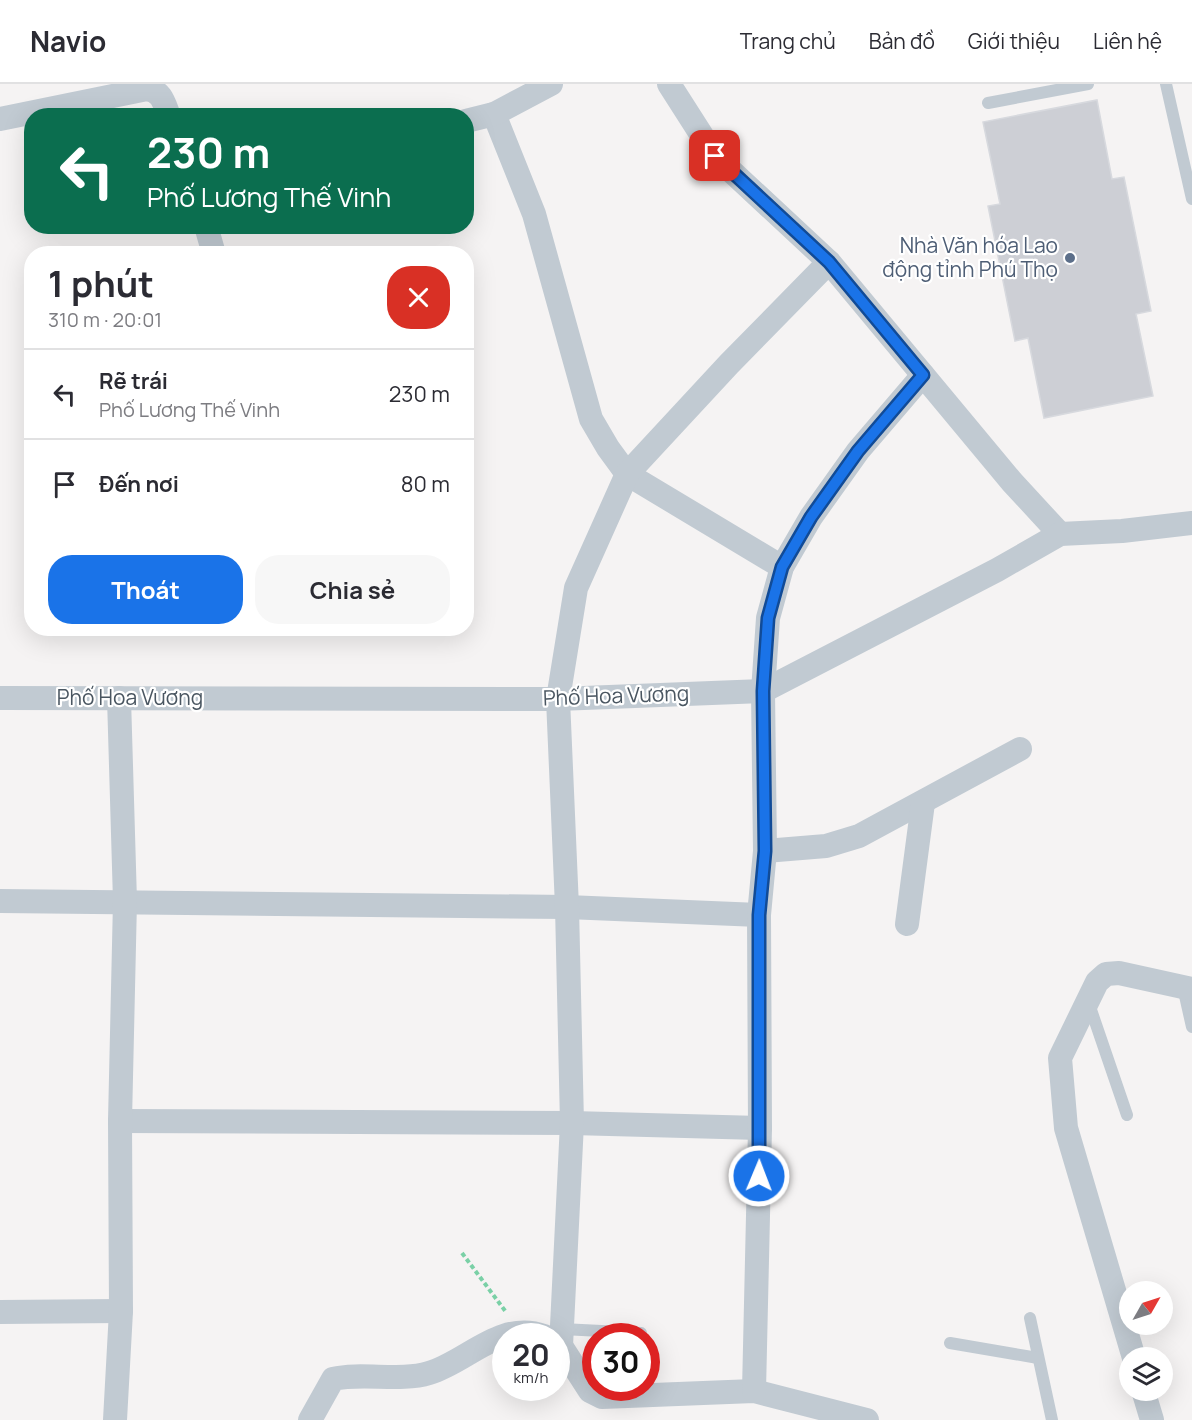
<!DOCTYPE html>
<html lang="vi">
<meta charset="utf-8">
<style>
:root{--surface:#fff;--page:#f7f7f7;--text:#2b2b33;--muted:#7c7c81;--line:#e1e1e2;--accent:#1a73e8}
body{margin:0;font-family:Manrope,sans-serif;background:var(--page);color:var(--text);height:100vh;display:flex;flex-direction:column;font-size:22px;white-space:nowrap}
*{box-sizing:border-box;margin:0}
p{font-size:20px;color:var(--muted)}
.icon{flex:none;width:33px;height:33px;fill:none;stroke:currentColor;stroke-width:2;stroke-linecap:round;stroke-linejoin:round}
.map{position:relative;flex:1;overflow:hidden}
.side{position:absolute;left:24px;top:162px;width:450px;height:390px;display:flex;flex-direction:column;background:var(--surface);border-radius:24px;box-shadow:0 6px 24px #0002}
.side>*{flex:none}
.hud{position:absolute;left:24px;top:24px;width:450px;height:126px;border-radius:24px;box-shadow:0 6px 24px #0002;background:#0b6e4f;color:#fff;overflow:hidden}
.needle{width:39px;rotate:51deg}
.tools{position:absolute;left:1119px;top:1197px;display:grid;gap:12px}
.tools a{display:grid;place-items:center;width:54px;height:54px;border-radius:50%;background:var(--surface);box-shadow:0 6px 24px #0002;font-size:30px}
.speed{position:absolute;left:492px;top:1239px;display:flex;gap:12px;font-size:30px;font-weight:700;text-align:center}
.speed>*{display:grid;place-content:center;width:78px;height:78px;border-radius:50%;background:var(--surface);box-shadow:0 6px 24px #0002;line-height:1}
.speed small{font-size:15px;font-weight:400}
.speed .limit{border:9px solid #d22;background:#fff;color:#111}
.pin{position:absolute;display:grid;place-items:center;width:51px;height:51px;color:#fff;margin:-26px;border-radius:12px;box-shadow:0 3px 9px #0006}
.me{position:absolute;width:66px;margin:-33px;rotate:1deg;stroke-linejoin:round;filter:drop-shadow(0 0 4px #0008)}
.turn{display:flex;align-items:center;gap:21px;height:126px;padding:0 24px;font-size:27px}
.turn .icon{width:78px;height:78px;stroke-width:2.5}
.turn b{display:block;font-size:42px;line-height:51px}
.round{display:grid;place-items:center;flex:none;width:63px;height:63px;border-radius:24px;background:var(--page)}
.head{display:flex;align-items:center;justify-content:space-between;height:102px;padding:0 24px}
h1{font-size:36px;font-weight:700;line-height:45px}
.action{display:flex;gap:12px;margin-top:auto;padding:12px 24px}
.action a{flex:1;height:69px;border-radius:24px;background:var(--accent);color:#fff;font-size:24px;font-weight:700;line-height:69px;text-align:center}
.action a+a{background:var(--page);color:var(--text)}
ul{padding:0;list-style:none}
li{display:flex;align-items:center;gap:18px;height:90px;padding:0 24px;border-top:2px solid var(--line)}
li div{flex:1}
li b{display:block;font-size:22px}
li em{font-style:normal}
header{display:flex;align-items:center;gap:36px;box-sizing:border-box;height:84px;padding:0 30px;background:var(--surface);border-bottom:2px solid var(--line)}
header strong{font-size:28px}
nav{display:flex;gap:33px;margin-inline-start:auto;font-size:21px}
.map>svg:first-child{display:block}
</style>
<header>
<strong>Navio</strong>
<nav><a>Trang chủ</a><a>Bản đồ</a><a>Giới thiệu</a><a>Liên hệ</a></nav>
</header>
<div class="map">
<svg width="1192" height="1336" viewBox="0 0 1192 1336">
<rect width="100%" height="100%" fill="#f5f3f3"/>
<!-- building -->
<path fill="#cdcfd5" stroke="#d7d9de" stroke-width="1.5" d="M1097 16 1112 95 1124 93 1151 227 1136 230 1153 312 1044 334 1028 254 1015 257 988 122 1000 120 983 38Z"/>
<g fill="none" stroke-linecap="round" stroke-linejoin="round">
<!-- path -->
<path stroke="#7ad0a6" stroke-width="4" stroke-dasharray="4.5 3" stroke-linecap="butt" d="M462 1169 506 1228"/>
<!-- lane -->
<g stroke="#c1cad2" stroke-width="12">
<path d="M1166 0 1192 115"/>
<path d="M988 19 1088 0"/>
<path d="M1183 903 1192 943"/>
<path d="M1088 917 1127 1031"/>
<path d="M1030 1234 1052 1336"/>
<path d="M562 1245 641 1249"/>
<path d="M950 1259 1038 1274"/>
</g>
<!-- street -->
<g stroke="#c1cad2" stroke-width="24">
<path d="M669 0 715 72 829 178 1012 398 1060 450"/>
<path d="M494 30 534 130 591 335 608 364 627 390 782 483"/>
<path d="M0 35 147 5C162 7 164 19 169 32"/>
<path d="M466 37 494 30 551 0"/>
<path d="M206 142 214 170"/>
<path d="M0 614 558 615 763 607 997 486 1060 450 1122 447 1192 439"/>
<path d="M765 767 826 762 859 752 1020 665"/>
<path d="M0 817 567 823 759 831"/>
<path d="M907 840 923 719"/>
<path d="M120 1037 572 1039 760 1044"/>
<path d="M0 1228 121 1227"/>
<path d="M556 1260 561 1262 590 1307 602 1313 754 1307 867 1336"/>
<path d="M561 1262 572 1039 567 823 558 615 576 504 627 390 729 280 829 178"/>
<path d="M1134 1274 1066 1044 1060 974 1097 898 1106 890 1119 889 1192 905"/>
<path d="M1143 1306 1152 1336"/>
<path d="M754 1307 760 1044 759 831 765 767 763 607 768 534 782 483 811 433 858 367 923 291"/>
<path d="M115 1336 121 1227 120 1037 125 817 119 614"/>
<path d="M310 1336 333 1295C362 1288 400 1298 429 1289 467 1278 500 1236 544 1252"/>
</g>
</g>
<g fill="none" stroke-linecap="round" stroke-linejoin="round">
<!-- route casing -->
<g stroke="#114b97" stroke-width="15">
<path id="route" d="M715 72 829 178 923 291 858 367 811 433 782 483 768 534 763 607 765 767 759 831V1092"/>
</g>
<!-- route -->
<use href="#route" stroke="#1a73e8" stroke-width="10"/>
</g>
<!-- markers -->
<circle fill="#5c6f8a" stroke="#fff" stroke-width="2" cx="1070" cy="174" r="6"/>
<g text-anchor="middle" stroke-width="4.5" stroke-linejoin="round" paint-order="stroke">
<!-- service labels -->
<g font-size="21" fill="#4e5e75" stroke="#fff" text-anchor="end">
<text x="1058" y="169">Nhà Văn hóa Lao<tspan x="1058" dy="24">động tỉnh Phú Thọ</tspan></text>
</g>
<!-- street labels -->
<g font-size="21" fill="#4a5661" stroke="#fff">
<text transform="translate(616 612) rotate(-2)" y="7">Phố Hoa Vương</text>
<text x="130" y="621">Phố Hoa Vương</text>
</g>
</g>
</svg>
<div class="tools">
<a><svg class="needle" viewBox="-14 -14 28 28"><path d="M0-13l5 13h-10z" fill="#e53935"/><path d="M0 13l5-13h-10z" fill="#7c7c81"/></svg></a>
<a><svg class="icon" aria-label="layers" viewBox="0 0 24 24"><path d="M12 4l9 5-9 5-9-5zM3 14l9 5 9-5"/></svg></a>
</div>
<div class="speed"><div>20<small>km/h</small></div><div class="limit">30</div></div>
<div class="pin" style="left:715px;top:72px;background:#d93025"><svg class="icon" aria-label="arrive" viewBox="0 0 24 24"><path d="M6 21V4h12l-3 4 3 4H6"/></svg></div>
<svg class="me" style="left:759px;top:1092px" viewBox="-20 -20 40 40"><circle r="17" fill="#1a73e8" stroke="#fff" stroke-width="3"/><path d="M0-11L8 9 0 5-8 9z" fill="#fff"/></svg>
<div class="hud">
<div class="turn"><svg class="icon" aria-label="left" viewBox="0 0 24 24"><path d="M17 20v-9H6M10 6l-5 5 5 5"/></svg><div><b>230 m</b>Phố Lương Thế Vinh</div></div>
</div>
<section class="side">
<div class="head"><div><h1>1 phút</h1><p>310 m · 20:01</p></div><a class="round" style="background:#d93025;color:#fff"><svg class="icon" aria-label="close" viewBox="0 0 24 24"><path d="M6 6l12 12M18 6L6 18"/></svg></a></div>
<ul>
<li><svg class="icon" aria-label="left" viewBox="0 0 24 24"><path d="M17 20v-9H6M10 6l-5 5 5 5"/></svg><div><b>Rẽ trái</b><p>Phố Lương Thế Vinh</p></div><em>230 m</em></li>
<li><svg class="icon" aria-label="arrive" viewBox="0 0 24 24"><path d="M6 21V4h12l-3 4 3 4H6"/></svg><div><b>Đến nơi</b></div><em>80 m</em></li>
</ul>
<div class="action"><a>Thoát</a><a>Chia sẻ</a></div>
</section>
</div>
